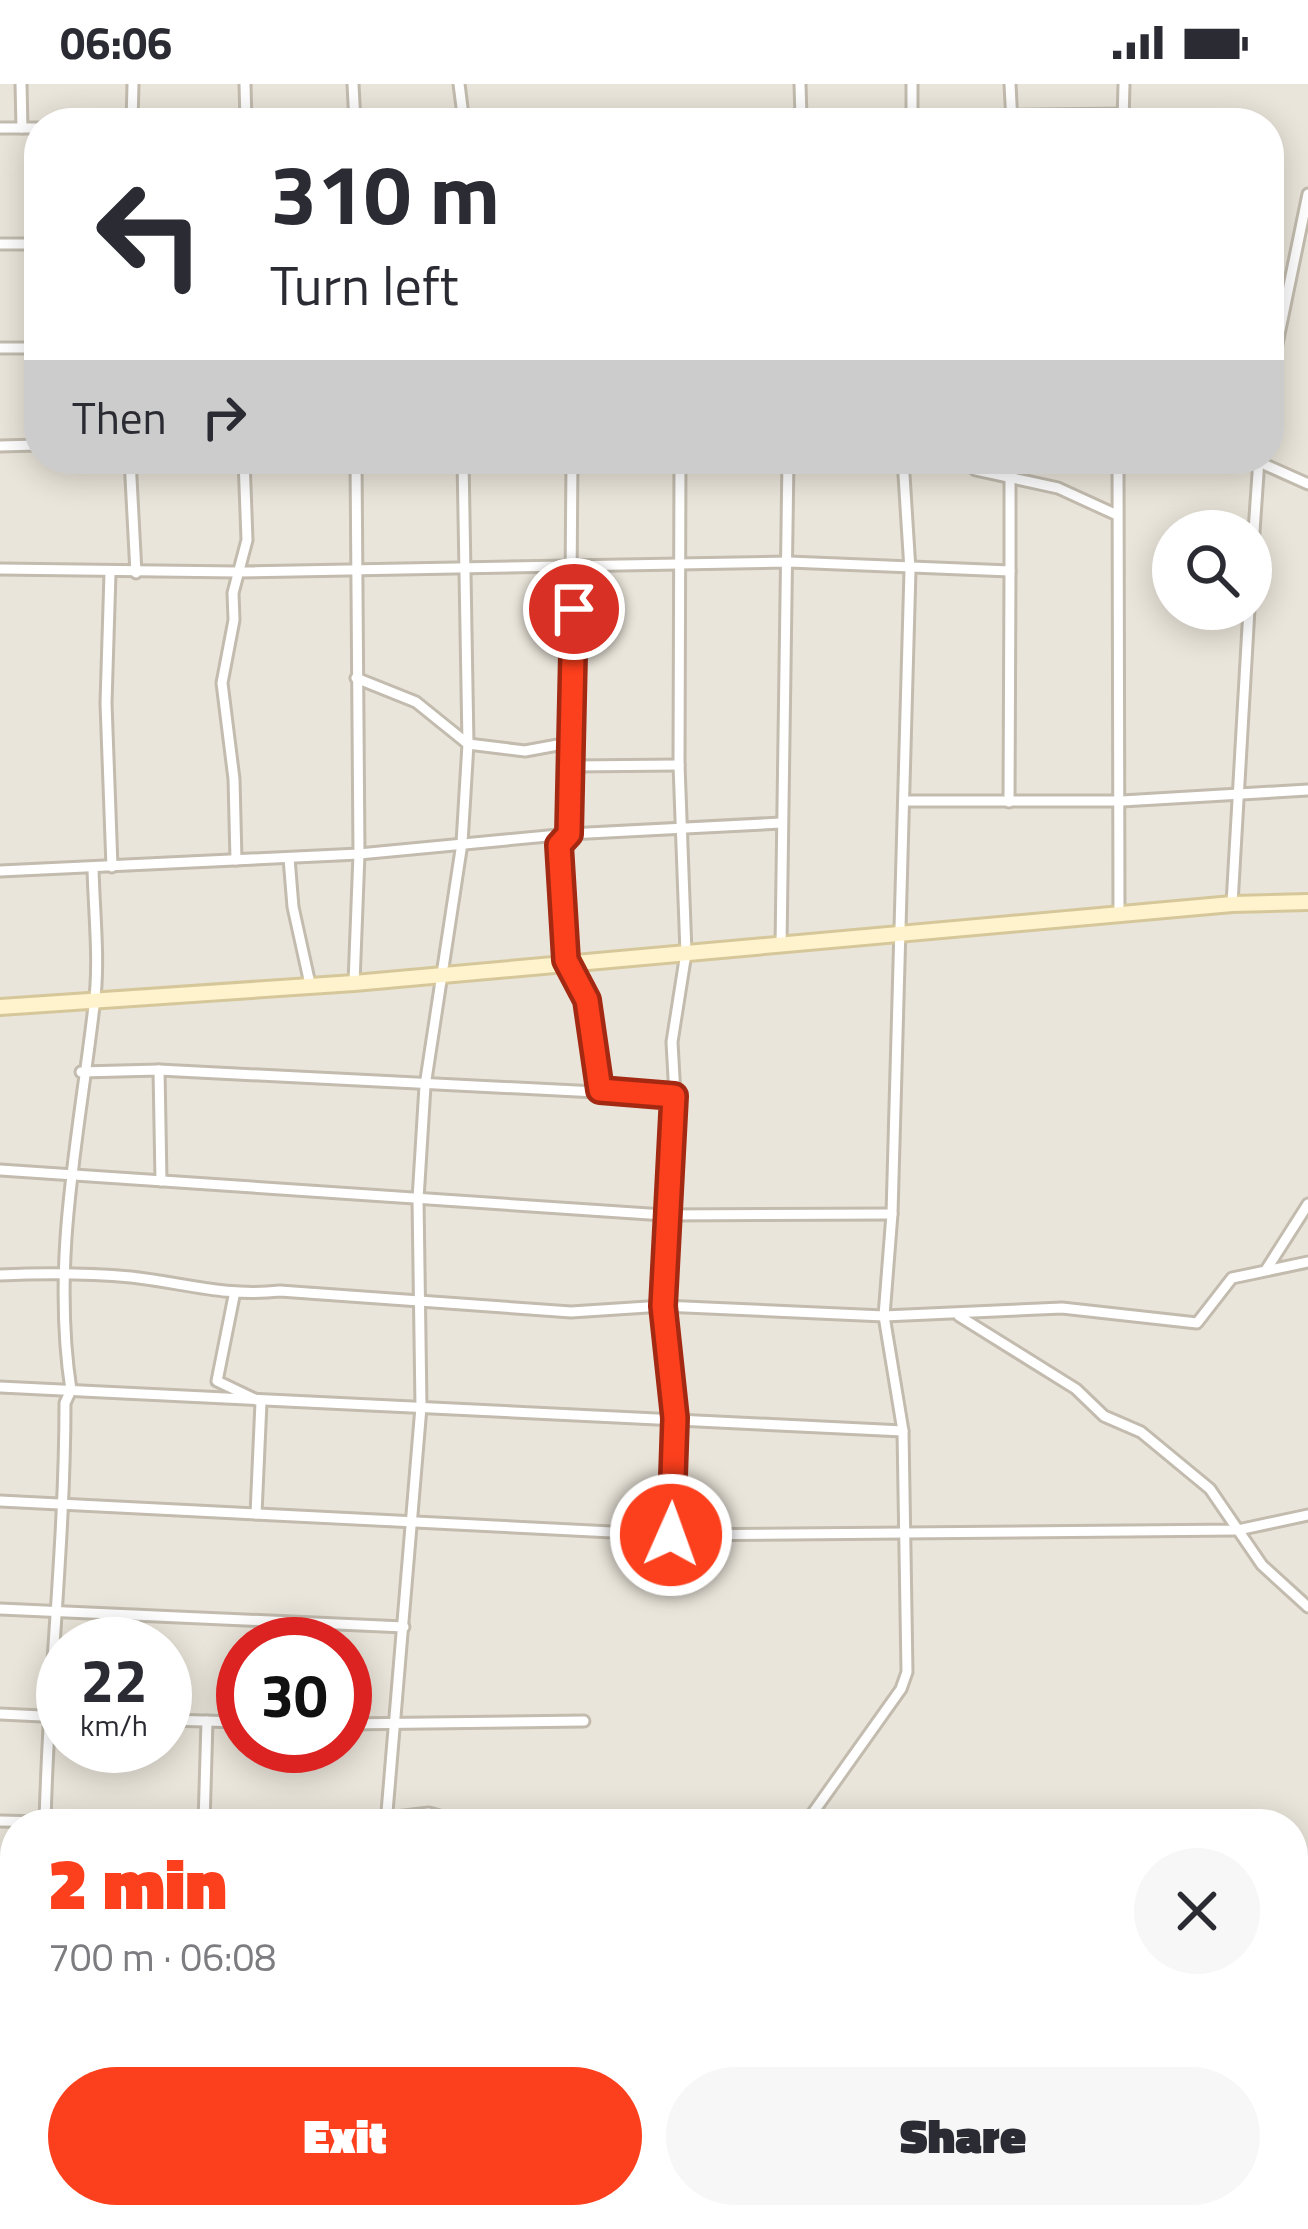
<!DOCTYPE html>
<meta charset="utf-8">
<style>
:root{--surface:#fff;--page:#f7f7f7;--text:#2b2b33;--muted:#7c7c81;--accent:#fc3f1d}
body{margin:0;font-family:"Titillium Web",sans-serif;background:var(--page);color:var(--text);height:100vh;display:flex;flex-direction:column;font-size:45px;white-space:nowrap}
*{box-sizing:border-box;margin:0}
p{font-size:39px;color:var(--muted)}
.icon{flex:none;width:66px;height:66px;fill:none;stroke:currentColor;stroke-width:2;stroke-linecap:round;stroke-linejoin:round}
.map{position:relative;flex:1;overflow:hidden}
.details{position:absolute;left:0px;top:1725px;width:1308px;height:420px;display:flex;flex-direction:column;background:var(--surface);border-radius:48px 48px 0 0;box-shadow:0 6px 30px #0003}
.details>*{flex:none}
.top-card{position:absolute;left:24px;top:24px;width:1260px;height:366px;border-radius:48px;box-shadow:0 6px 30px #0003;background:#fff;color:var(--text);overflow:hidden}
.tools{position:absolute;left:1152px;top:426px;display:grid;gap:24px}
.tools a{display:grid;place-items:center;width:120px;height:120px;border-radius:50%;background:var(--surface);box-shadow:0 6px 30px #0003;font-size:60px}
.speed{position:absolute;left:36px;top:1533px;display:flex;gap:24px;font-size:60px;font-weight:700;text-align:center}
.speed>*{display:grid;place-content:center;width:156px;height:156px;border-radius:50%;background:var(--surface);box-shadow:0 6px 30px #0003;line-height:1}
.speed small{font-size:30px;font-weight:400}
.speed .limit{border:18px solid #d22;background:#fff;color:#111}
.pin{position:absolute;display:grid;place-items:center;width:102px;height:102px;color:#fff;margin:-51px;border:6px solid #fff;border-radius:50%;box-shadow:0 3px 12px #0007}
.me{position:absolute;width:132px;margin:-66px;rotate:2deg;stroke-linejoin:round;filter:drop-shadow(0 0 9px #0008)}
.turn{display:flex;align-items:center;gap:42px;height:252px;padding:0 48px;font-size:54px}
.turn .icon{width:156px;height:156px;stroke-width:2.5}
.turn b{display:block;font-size:84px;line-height:102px}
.then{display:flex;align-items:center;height:114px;padding:0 48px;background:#0003;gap:24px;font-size:45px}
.round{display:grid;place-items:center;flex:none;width:126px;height:126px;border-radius:63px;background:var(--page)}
.head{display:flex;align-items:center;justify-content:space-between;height:204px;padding:0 48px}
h1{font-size:72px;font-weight:800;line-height:90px;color:var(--accent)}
.button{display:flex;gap:24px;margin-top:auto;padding:24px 48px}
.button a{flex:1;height:138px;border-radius:72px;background:var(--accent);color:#fff;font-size:48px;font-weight:800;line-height:138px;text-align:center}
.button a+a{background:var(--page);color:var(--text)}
.status{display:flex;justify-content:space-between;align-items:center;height:84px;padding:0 60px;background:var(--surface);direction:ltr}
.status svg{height:33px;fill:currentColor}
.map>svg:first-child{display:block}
</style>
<div class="status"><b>06:06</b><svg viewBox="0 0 49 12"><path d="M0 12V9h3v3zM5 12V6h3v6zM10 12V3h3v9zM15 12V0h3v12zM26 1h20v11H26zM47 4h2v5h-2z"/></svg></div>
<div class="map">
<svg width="1308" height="2145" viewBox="0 0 1308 2145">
<rect width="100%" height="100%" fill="#f6f3ec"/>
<!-- residential -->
<path fill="#eae5da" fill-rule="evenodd" d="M0 0H1308V2144L1215 2145 1194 2130H1293V1740H15V1883L0 1882ZM39 39H1269V375H39ZM1173 447H1251V525H1173ZM63 1560H165V1662H63ZM243 1560H345V1662H243Z"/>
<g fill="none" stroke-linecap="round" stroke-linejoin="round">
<!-- stream -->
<path stroke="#a9d4f2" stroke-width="3" d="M1293 1961 1308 1962"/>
<!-- street casing -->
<g stroke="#c2bbae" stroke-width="15">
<g id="street">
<path d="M21 0 22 44"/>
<path d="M245 0 246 39"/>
<path d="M353 0 355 39"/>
<path d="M459 0 464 39"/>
<path d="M800 0 801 33"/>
<path d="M1010 0 1012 39"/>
<path d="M132 39 133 0"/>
<path d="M392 39 1123 30"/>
<path d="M912 39V0"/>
<path d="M1123 39 1124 0"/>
<path d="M0 44H39"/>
<path d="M0 160H39"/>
<path d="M0 264H39"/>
<path d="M1269 299 1308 110"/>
<path d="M0 362 39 361"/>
<path d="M130 375 136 489"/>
<path d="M572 375 569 750 559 761 566 876 587 916 600 1006"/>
<path d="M960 375 976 386 1058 404 1117 431"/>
<path d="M1118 375 1119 830"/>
<path d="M1259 378 1308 400"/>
<path d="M0 485 237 488 789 478 1010 487V375"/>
<path d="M110 489 106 619 112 783"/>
<path d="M1251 491 1259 375"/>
<path d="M356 594 416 618 468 660 525 667 574 658"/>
<path d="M573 682 679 681"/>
<path d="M904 717H1122L1308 706"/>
<path d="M1009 718 1010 487"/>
<path d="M289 774 293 823 310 900"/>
<path d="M236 776 234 695 222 599 234 536 233 509 247 456 244 375"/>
<path d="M0 787 359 770 569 750 781 739"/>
<path d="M1232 820 1249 525"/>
<path d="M781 861 788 375"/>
<path d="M354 899 359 770 356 375"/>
<path d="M159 986 161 1097"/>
<path d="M81 988 159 986 675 1012"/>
<path d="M0 1086 664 1131 892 1130"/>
<path d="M1266 1186 1308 1120"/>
<path d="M0 1191C44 1189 87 1189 131 1193 185 1199 224 1213 280 1207L571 1228 663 1222 884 1232 1062 1224 1197 1239 1232 1194 1308 1178"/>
<path d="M234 1212 217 1297 261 1318 256 1430"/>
<path d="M959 1232 1076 1305 1104 1332 1141 1348 1210 1405 1262 1481 1308 1523"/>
<path d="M0 1303 903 1347"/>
<path d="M0 1417 671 1451 1238 1446 1308 1431"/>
<path d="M671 1451 675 1334 663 1222 675 1012 672 958 686 869 679 681 680 375"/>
<path d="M0 1525 404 1543"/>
<path d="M0 1630 63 1633"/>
<path d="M165 1636 243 1638"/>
<path d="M345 1640 584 1637"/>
<path d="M0 1737 45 1738"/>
<path d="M45 1740C48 1599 65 1460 65 1319L71 1306C51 1175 79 1052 94 922 100 878 94 829 93 784"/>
<path d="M204 1740 207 1637"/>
<path d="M337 1740 429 1729 467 1740"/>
<path d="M386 1740 421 1323 418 1115 425 1002 462 759 468 660 463 375"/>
<path d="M805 1740 901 1605 907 1588 903 1347 884 1232 892 1130 910 486 903 375"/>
<path d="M15 1838 9 1868 15 1905"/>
<path d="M150 2130 151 2145"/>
<path d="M343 2130 366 2145"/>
<path d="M442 2130 449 2145"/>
</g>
</g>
<!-- secondary casing -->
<g stroke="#d6c79b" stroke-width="20">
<path id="secondary" d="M0 923 354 899 1232 820 1308 818"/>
</g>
<!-- street -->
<use href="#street" stroke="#fff" stroke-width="9"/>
<!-- secondary -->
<use href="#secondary" stroke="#fff3cd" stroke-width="14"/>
</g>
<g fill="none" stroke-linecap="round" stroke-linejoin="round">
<!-- route casing -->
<g stroke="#a42913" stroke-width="30">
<path id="route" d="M574 525 569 750 559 761 566 876 587 916 600 1006 674 1012 663 1222 675 1334 671 1451"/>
</g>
<!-- route -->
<use href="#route" stroke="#fc3f1d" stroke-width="21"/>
</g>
</svg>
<div class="tools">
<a><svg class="icon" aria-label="search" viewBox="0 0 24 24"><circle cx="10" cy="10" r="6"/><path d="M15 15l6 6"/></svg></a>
</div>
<div class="speed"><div>22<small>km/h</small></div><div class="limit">30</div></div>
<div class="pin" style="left:574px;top:525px;background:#d93025"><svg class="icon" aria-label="arrive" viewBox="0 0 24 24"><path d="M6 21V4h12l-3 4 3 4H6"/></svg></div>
<svg class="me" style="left:671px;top:1451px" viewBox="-20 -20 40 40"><circle r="17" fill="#fc3f1d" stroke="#fff" stroke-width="3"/><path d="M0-11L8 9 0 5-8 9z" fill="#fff"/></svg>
<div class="top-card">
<div class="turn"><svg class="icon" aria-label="left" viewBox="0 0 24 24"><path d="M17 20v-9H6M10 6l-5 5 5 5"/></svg><div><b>310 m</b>Turn left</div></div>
<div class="then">Then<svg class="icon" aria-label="right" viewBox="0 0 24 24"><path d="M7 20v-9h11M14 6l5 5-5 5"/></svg></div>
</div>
<section class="details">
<div class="head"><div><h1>2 min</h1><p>700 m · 06:08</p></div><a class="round"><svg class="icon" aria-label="close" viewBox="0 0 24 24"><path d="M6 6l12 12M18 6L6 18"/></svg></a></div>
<div class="button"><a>Exit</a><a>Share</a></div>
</section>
</div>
